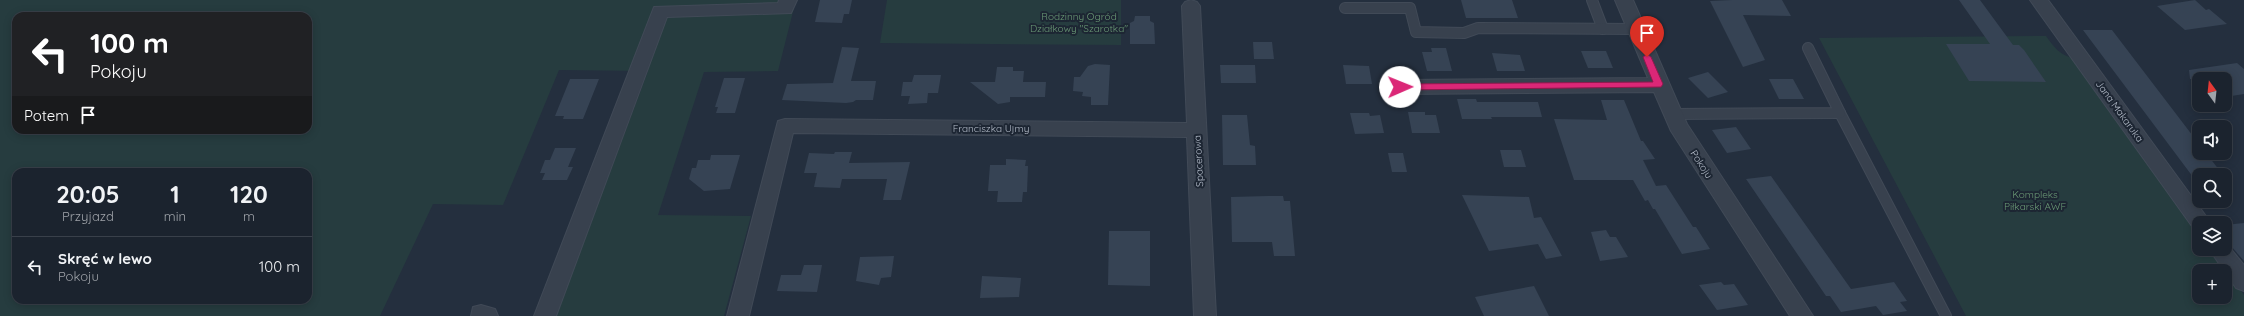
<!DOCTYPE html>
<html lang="pl">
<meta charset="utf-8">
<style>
:root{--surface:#1b232e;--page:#242b36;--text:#f1f3f6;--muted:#a0a4aa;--line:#39404a}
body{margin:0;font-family:Quicksand,sans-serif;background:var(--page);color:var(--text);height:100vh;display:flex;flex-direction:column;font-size:15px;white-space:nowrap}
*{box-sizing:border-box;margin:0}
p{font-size:13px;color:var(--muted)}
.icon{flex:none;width:22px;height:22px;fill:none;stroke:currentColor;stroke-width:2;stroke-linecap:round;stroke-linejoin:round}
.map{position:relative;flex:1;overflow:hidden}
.panel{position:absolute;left:12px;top:168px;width:300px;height:136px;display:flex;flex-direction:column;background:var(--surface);border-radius:12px;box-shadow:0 2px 10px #0003,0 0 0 1px var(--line)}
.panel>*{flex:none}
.top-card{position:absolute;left:12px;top:12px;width:300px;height:122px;border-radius:12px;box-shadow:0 2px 10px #0003,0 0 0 1px var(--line);background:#202124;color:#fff;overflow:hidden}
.needle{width:26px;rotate:345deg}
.controls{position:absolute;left:2192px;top:72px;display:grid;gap:8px}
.controls a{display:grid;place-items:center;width:40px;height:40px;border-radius:8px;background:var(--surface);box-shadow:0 2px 10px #0003,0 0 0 1px var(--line);font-size:20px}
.pin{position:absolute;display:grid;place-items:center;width:34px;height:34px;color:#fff;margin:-41px -17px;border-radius:50% 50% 50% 0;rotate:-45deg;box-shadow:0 0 4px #0007}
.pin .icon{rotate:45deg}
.me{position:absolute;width:44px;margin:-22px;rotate:89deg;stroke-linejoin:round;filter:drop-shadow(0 0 3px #0008)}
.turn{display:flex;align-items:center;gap:14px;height:84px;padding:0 12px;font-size:18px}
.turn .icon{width:52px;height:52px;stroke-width:2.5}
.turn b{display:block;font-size:28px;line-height:34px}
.then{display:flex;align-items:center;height:38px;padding:0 12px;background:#0003;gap:8px;font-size:15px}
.eta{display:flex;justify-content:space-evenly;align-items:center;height:68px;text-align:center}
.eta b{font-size:24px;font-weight:700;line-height:28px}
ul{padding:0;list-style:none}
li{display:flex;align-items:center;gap:12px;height:60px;padding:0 12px;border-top:1px solid var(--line)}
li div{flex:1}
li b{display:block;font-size:15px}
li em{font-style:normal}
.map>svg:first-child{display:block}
</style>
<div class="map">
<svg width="2244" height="316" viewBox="0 0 2244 316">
<rect width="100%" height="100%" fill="#242f3e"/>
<!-- green -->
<g fill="#263c3f" fill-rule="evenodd">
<path d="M0 0H796L778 71 704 72 658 215 751 216 724 316H556L648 71 559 70 503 205 433 204 380 316H0ZM16 16H308V130H16ZM16 172H308V300H16Z"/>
<path d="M887 0H1121V45L880 43Z"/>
<path d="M2046 36C2053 46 2061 57 2075 58L2199 231V249H2212L2244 295V316H1966L1819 38ZM2199 271H2225V297H2199Z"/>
</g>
<!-- building -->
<g fill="#364354">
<path d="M820 0H852L849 14H844L842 23 815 22Z"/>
<path d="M1461 0H1512L1518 18H1466Z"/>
<path d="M1732 0H1782L1791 16 1743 15 1765 60 1743 67 1710 1Z"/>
<path d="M1959 0H1980L2013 45H2019L2024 50 2046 82 1969 81 1946 44H1990Z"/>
<path d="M2195 0 2206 10 2209 9 2227 24 2185 30 2157 6Z"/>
<path d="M1135 16H1150V21L1154 23 1155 44H1130V23L1134 21Z"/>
<path d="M2083 30H2112L2199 144V153H2206L2223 175H2199V177H2193Z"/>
<path d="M1253 42H1272L1274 59H1254Z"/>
<path d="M842 47 859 48 851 81H876L873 100H856L853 102 846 103 782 100 787 84 833 83Z"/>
<path d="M1431 48H1446L1452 71H1427L1422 52H1432Z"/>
<path d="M1581 51H1606L1613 68H1588Z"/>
<path d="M1492 53 1520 55 1525 71H1497Z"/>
<path d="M2237 63 2244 69V94L2225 97V79H2190L2189 70Z"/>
<path d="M1095 64 1110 65 1108 105H1091V97L1082 96 1083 92 1073 91 1074 77H1080L1088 66Z"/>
<path d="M1220 65H1255L1256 83H1221Z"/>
<path d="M1343 65 1369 66 1372 84H1346Z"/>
<path d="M997 67H1013V71H1024L1023 82H1046L1045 97H1010V102L998 104 970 82H995Z"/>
<path d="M1708 72 1728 92 1708 98 1688 78Z"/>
<path d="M914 75H941L938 93H928L927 103 908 104 910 96H901L903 82H912Z"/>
<path d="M724 78H745L735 113H716L718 107H715Z"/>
<path d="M570 79H599L583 119H563L564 116H555Z"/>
<path d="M1769 79H1793L1804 99H1779Z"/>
<path d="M1457 99H1476L1477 102H1538L1542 117H1491L1492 119H1462Z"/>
<path d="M1601 100H1624L1641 141H1643L1655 159 1643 160 1656 186 1666 185 1693 227H1696L1710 249 1682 254 1655 209H1653L1648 200 1645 201 1633 180H1574L1554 119 1607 120Z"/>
<path d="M1408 112H1425V115H1436L1440 133H1412Z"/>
<path d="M1350 113H1369L1370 116 1380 115 1384 133 1355 134Z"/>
<path d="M1222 115H1247L1250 145 1255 146 1256 165H1223Z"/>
<path d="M1736 127 1751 149 1727 153 1712 130Z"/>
<path d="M555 148H576L568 167H573L567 180H542L545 173H540L545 160H550Z"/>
<path d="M1500 150H1521L1526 167H1504Z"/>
<path d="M835 152H852L849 163 910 162 901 200H883L887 179H842L840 188 814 187 817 173H804L809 153 834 154Z"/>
<path d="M1388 153H1403L1407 172H1392Z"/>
<path d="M711 155H740L730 189 704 191 689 179 692 168H696L698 160H710Z"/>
<path d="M1006 159 1026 160 1025 166H1028L1027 192H1023L1022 202H997L998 191H988L990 165H1006Z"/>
<path d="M1771 176 1851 289 1894 282 1907 301 1900 302 1907 311 1883 315 1876 306 1841 312 1830 296H1826L1746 179Z"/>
<path d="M1462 195 1529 197 1534 218 1541 217 1562 256 1546 259 1538 244 1489 251Z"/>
<path d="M1268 196H1283L1284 201H1290L1295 256H1274L1272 242H1232L1231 197Z"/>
<path d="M2244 223V261L2225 239V225Z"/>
<path d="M1606 230 1610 237H1616L1628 257 1600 261 1591 232Z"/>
<path d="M1109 231H1150V286L1108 285Z"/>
<path d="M894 256 891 277 881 278 879 285 856 281 860 257Z"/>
<path d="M804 265H822L817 292 777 291 781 275H801Z"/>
<path d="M982 276 1021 278 1019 297 980 298Z"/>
<path d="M1721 282 1724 285 1734 284 1748 305 1717 310 1699 285Z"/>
<path d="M1534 286 1549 316H1484L1475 297Z"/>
</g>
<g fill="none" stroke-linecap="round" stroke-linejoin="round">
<!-- service casing -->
<g stroke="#414a57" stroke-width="12">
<g id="service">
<path d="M1592 0 1603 29"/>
<path d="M1345 8H1410L1416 32 1464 33 1478 28 1635 29"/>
<path d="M1840 113 1946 316"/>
<path d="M1673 114 1840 113 1808 48"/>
</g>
</g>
<!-- minor casing -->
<g stroke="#414a57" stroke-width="2">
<g id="minor">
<path d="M779 0H797L791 13 667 17 556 316H534L654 7 778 3Z"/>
<path d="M1191 0 1197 2 1200 6 1216 316H1194L1187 137 793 133 749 316H727L778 121 785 119 1187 123 1182 6 1185 2Z"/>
<path d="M1615 0H1633L1687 124 1813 316H1790L1671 131 1654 92 1400 94 1393 92 1391 87 1393 82 1400 80 1648 78Z"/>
<path d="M2030 0H2048L2211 223H2199V231L2194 229Z"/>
<path d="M2225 242 2244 265V291L2236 288 2209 249H2225Z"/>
<path d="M481 305 495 309 498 316H471L473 307Z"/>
</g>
</g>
<!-- service -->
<use href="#service" stroke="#38414e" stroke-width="10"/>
<!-- minor -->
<use href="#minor" fill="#38414e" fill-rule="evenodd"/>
</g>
<!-- route -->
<path fill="#db2777" stroke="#8e194d" d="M1647 54 1651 57 1663 84 1661 87 1400 90 1395 87 1400 84 1653 82 1643 57Z"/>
<g text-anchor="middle" stroke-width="4" stroke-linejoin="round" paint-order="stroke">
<!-- park labels -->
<g font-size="10" fill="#6b9a76" stroke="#1d2633">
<text x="1079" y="20">Rodzinny Ogród<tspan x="1079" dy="12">Działkowy "Szarotka"</tspan></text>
<text x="2035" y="198">Kompleks<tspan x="2035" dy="12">Piłkarski AWF</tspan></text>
</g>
<!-- street labels -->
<g font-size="10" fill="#b4bcc9" stroke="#1d2633">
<text transform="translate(2120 111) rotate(54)" y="4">Jana Makaruka</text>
<text x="991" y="132">Franciszka Ujmy</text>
<text transform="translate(1198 161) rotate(-93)" y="4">Spacerowa</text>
<text transform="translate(1702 164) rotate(57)" y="4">Pokoju</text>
</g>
</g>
</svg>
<div class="controls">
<a><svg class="needle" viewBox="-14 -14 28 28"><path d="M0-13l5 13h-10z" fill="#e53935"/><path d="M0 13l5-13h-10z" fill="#a0a4aa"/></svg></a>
<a><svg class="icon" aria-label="sound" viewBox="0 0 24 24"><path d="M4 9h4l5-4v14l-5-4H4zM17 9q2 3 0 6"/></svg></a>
<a><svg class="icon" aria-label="search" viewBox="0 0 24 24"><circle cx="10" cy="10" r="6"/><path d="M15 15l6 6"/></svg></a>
<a><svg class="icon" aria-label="layers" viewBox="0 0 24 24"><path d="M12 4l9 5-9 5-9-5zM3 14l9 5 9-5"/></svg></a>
<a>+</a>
</div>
<div class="pin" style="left:1647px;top:57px;background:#d93025"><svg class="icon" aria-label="arrive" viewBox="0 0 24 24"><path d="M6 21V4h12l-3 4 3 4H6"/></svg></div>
<svg class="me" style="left:1400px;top:87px" viewBox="-20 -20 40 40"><circle r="19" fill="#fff"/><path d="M0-13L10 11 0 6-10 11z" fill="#db2777"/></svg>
<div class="top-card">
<div class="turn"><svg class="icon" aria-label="left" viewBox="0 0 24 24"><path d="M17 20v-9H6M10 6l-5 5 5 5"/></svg><div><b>100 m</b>Pokoju</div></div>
<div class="then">Potem<svg class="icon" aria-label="arrive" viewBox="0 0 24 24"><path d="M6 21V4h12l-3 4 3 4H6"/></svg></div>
</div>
<section class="panel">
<div class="eta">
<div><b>20:05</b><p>Przyjazd</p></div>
<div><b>1</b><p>min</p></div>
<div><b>120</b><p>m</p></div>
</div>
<ul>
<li><svg class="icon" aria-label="left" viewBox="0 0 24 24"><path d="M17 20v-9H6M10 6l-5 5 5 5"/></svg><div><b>Skręć w lewo</b><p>Pokoju</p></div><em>100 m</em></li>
</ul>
</section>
</div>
